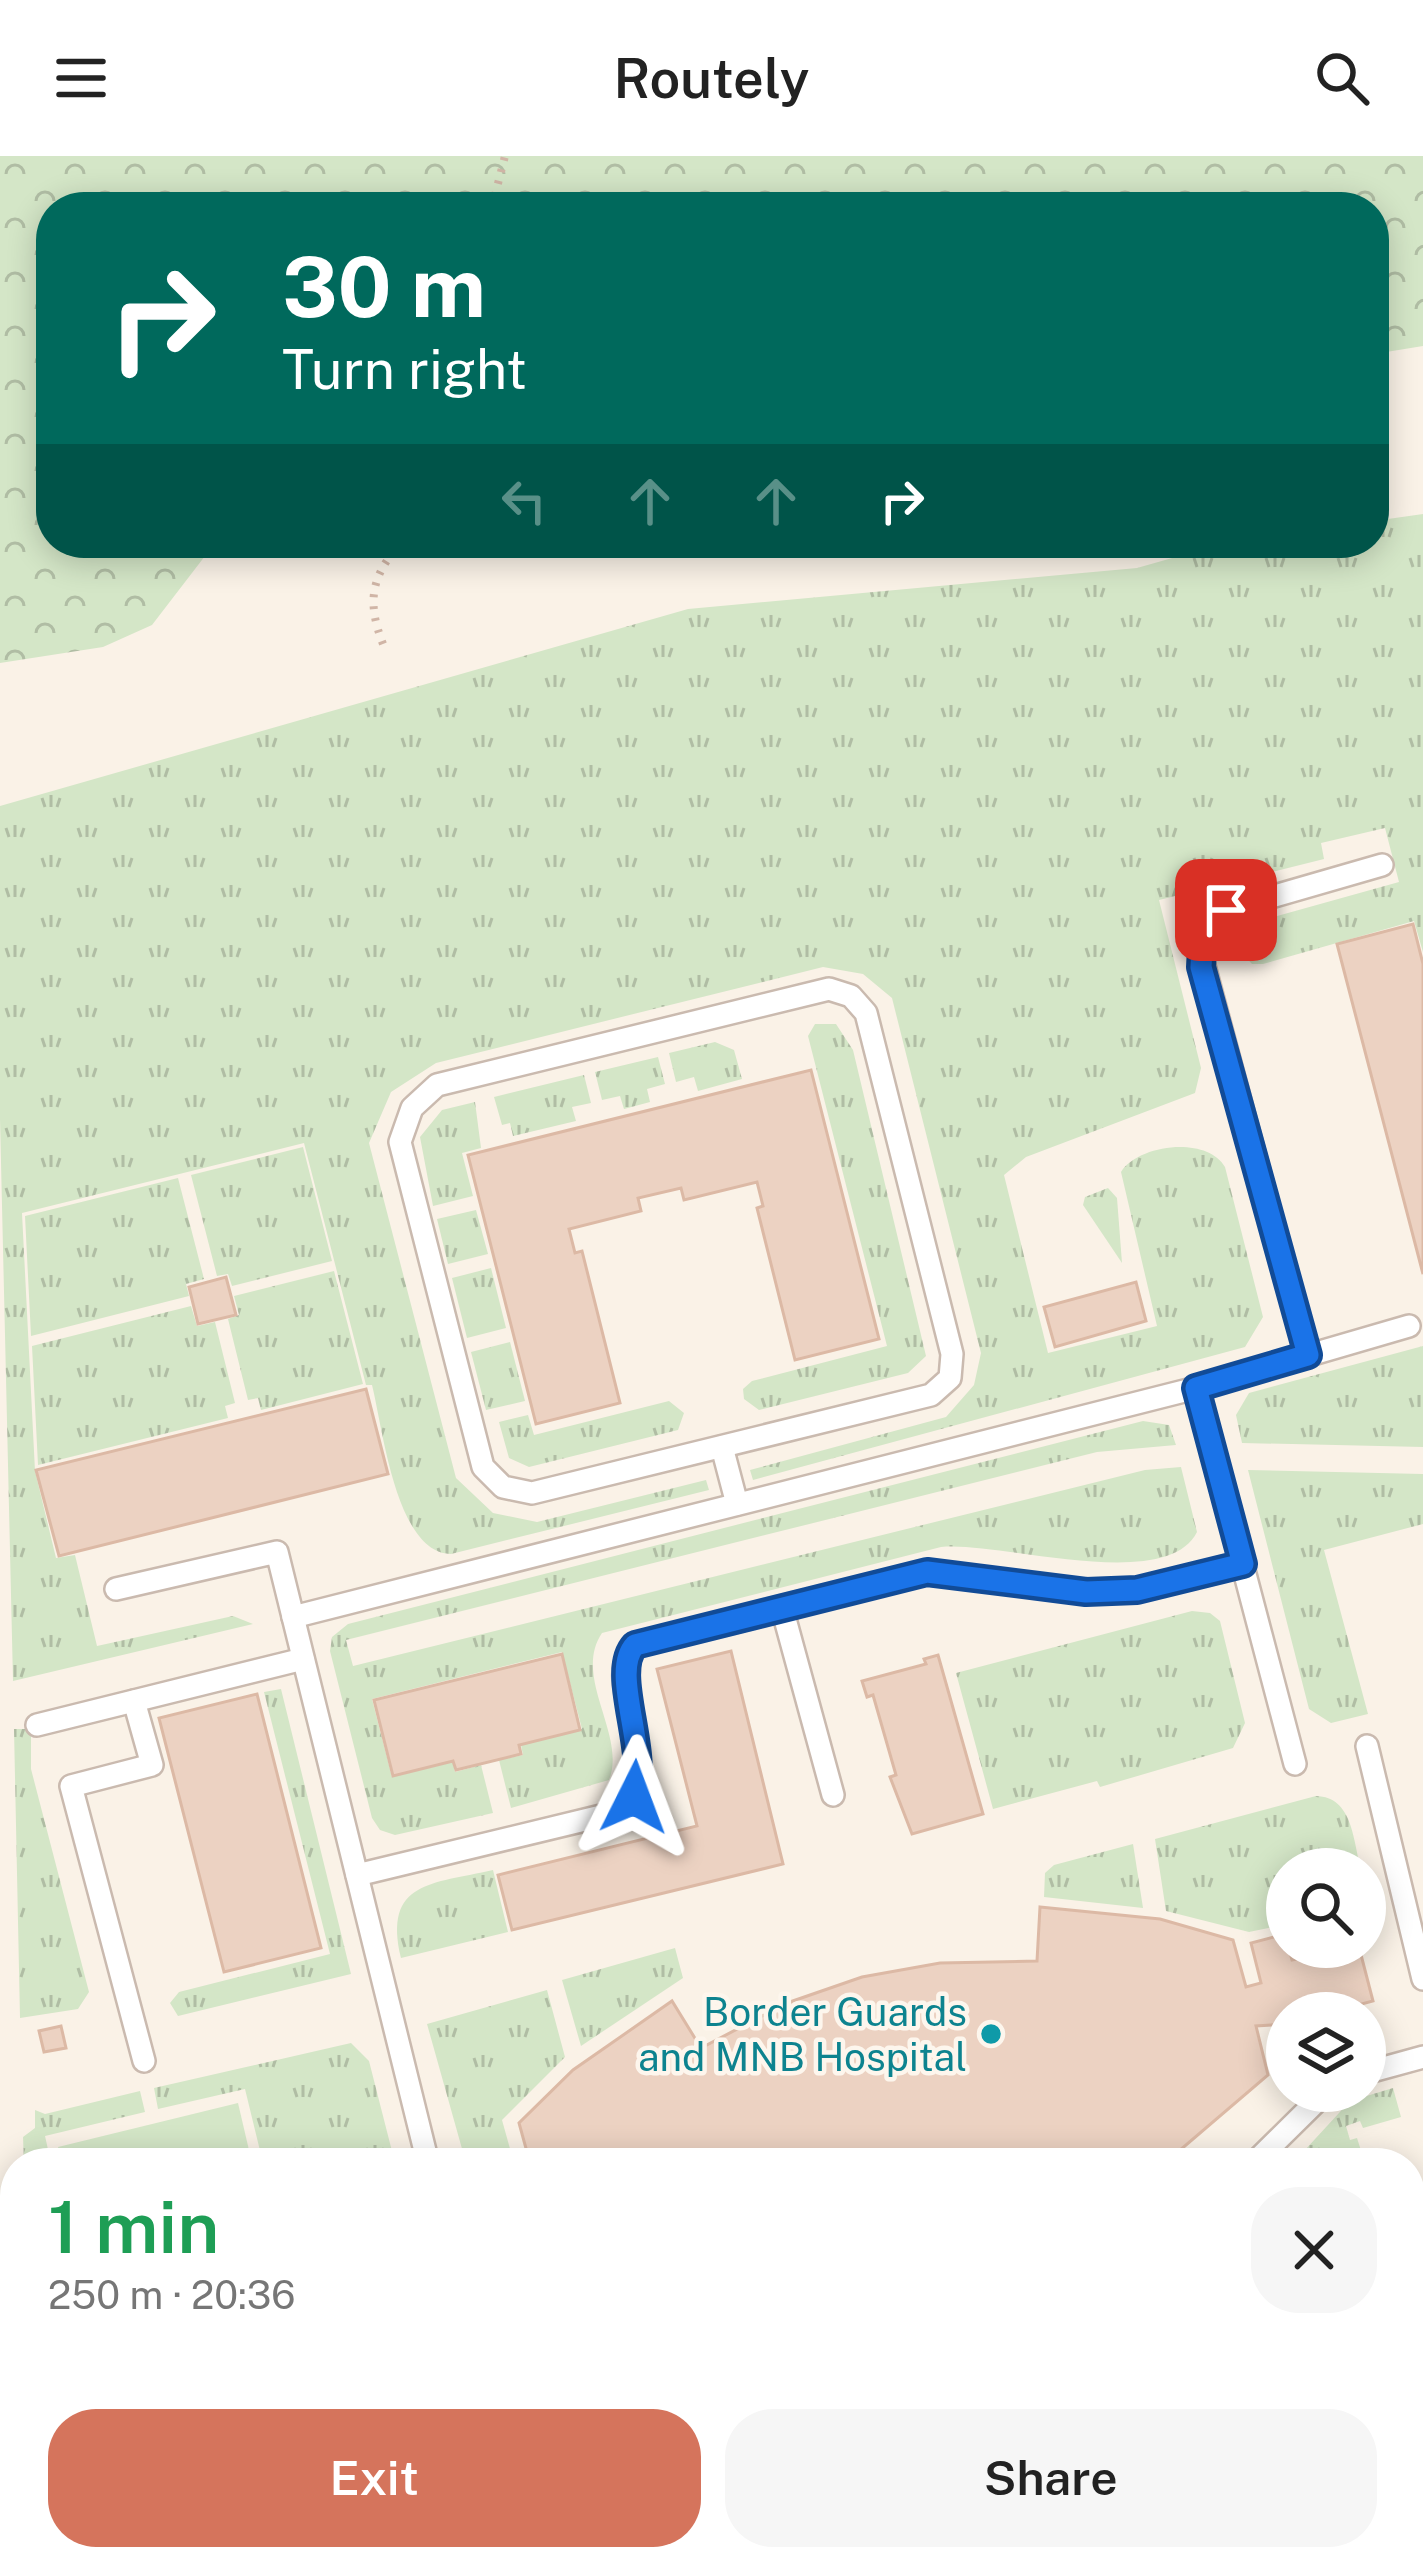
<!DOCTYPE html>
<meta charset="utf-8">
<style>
:root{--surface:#fff;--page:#f6f6f6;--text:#222;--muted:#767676;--accent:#d5745c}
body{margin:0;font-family:"Public Sans",sans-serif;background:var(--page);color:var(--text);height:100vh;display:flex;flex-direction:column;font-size:45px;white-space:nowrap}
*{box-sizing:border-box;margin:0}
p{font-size:39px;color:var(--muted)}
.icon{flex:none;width:66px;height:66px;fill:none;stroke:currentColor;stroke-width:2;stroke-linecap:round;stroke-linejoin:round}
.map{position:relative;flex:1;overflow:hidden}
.side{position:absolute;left:0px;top:1992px;width:1425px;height:423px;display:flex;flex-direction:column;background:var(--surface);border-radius:48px 48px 0 0;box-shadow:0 6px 30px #0003}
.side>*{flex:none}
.hud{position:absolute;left:36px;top:36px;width:1353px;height:366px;border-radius:48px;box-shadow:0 6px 30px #0003;background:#00695c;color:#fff;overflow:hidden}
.buttons{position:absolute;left:1266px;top:1692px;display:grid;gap:24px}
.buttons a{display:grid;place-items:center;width:120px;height:120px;border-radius:50%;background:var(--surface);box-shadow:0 6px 30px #0003;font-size:60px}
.pin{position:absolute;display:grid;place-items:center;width:102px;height:102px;color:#fff;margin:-51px;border-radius:24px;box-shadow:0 6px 18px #0006}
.me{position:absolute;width:132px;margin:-66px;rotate:3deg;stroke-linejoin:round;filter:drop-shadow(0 0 9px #0008)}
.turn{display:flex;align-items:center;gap:42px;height:252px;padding:0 48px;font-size:54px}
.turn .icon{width:156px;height:156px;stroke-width:2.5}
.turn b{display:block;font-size:84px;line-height:102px}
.lanes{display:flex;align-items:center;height:114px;padding:0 48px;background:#0003;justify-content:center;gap:60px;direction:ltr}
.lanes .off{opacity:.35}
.round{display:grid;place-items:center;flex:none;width:126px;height:126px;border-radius:48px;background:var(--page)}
.headline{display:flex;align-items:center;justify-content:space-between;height:204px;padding:0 48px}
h1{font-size:72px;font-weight:600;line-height:90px;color:#1e9e55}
.primary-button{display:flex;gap:24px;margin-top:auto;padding:24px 48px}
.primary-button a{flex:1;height:138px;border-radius:48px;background:var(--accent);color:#fff;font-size:48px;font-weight:600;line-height:138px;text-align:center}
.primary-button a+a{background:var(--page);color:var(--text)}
header{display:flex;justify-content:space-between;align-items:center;height:156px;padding:0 48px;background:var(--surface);font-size:54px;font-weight:600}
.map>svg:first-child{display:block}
</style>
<header><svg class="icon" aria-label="menu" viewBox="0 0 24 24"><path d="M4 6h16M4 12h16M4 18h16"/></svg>Routely<svg class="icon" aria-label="search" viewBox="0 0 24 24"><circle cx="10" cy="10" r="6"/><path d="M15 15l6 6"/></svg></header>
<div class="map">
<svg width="1423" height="2414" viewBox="0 0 1423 2414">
<defs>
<pattern id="grass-tufts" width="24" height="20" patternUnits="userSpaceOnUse" patternTransform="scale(3)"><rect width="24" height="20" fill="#d4e6c7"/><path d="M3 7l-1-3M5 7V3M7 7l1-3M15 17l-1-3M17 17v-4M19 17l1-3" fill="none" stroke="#b0bda4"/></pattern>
<pattern id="forest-crowns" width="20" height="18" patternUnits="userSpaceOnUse" patternTransform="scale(3)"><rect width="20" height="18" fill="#d4e6c7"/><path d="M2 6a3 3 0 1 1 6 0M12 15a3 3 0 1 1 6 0" fill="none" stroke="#b0bda4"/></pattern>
</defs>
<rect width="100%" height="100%" fill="#faf2e7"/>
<!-- grass -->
<g fill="url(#grass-tufts)">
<path d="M1423 358V796L1414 765 1263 808H1252L1238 793 1237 783 1252 767 1399 726 1385 672 1321 687 1324 703 1159 744 1201 912 1195 937 1026 1001 1004 1019 1048 1197 1157 1170 1121 1016C1139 988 1207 980 1225 1011L1263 1161 1245 1191 753 1324 750 1314 946 1261 974 1229 981 1197 892 842 863 818 823 811 436 907 391 936 369 987 456 1322 493 1357 537 1366 706 1324 709 1334 451 1398C396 1397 383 1273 372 1229H366L304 987 22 1057 35 1315 56 1402 75 1399 97 1490 233 1460 253 1468 13 1525 0 963V650L688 453 1137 412 1225 387H1374V365Z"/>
<path d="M815 868H836L853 894 926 1200 908 1217 759 1254 744 1243 743 1233 752 1225 887 1190 808 880Z"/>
<path d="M715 886 734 894 742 923 698 935 694 921 676 926 669 897Z"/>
<path d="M658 901 665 928 647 933 650 946 624 953 620 940 602 944 595 916Z"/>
<path d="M584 919 591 947 572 951 576 965 513 980 510 967 502 969 494 941Z"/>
<path d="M475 946 481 992 462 997 473 1040 433 1050 420 981 442 954Z"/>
<path d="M303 991 332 1105 232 1130 228 1118 217 1120 191 1019Z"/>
<path d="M178 1022 204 1123 186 1128 189 1140 31 1180 25 1060Z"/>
<path d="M1108 1032 1117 1042 1122 1107 1083 1049 1085 1041Z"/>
<path d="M476 1054 488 1098 448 1108 437 1063Z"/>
<path d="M491 1112 506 1172 467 1182 452 1122Z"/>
<path d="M334 1115 363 1228 261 1254 258 1242 248 1244 228 1163 239 1159 234 1140Z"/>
<path d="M191 1150 197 1170 215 1166 235 1247 225 1250 228 1262 38 1309 32 1190Z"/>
<path d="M510 1186 525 1245 486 1254 471 1196Z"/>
<path d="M1423 1190V1291L1242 1287 1236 1259 1249 1237Z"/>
<path d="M669 1245 684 1257 678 1274 529 1311 509 1302 499 1266 528 1259 534 1279Z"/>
<path d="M1143 1265 1169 1269 1176 1289 1097 1296 346 1484 353 1510 1145 1314 1181 1311 1197 1376C1166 1438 1000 1385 941 1391L602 1477C572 1521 627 1579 609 1624L511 1652 499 1604 523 1599 521 1589 582 1573 562 1496 372 1543 392 1621 453 1606 455 1616 481 1609 493 1657 395 1679 380 1674 372 1662 330 1495 332 1481 348 1468Z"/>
<path d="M1248 1314 1423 1318V1368L1324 1394 1368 1558 1331 1567 1309 1553Z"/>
<path d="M1192 1455 1210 1457 1220 1465 1245 1567 1233 1592 1100 1631 1097 1625 993 1653 956 1517Z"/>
<path d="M281 1533 351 1818 178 1860 170 1847 179 1836 330 1798 264 1536Z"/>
<path d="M14 1573H31V1613L89 1836 78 1853 20 1862Z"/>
<path d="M1316 1640C1353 1641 1353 1684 1361 1713H1287V1768L1249 1776 1166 1755 1155 1683Z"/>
<path d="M1133 1688 1143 1752 1044 1741 1045 1717 1054 1709Z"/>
<path d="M493 1714 508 1776 401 1802C383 1725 432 1728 493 1714Z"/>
<path d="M675 1792 683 1822 581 1890 562 1824Z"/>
<path d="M547 1834 565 1901 502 1964 514 2007H466L427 1868Z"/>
<path d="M351 1887 369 1905 395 2007H263L245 1933 158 1953 154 1932Z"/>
<path d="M1393 1932 1401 1961 1363 1972 1360 1965 1346 1970 1350 1984 1357 1982 1365 2007H1293L1350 1945Z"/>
<path d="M140 1935 145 1956 45 1980 51 2007H24L23 1981 35 1972V1954L45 1958Z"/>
<path d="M1423 2067V2243L1410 2246V2071Z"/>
<path d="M32 2400H796L742 2414H33Z"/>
</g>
<!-- forest -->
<path fill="url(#forest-crowns)" d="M0 0H1423V190L1374 198V51H51V387H215L152 469 103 491 0 507Z"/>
<!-- green -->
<path fill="#d4e6c7" d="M238 1947 252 2007H62L58 1991Z"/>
<!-- building -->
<g fill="#ecd2c2" stroke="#dcb9a5" stroke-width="3">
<path d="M1413 768 1423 808V1118L1337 788Z"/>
<path d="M811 914 879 1183 795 1204 757 1052 763 1050 757 1026 684 1044 681 1032 638 1042 641 1055 569 1073 575 1097 582 1095 620 1247 536 1268 468 999Z"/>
<path d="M226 1121 236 1159 198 1168 189 1131Z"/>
<path d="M1136 1126 1146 1165 1055 1191 1044 1151Z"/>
<path d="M366 1233 388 1318 59 1400 36 1314Z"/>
<path d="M731 1495 783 1708 512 1774 498 1719 697 1670 657 1513Z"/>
<path d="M562 1498 580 1574 519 1589 521 1598 456 1614 453 1605 393 1620 374 1544Z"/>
<path d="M938 1499 983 1658 912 1678 890 1621 896 1619 873 1539 867 1541 862 1525 926 1508 924 1503Z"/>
<path d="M257 1538 321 1792 224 1816 159 1562Z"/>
<path d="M1040 1751 1160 1763 1233 1784 1246 1831 1261 1827 1251 1787 1285 1778 1292 1804 1359 1791 1373 1845 1328 1857H1287V1868L1256 1870 1268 1919 1165 2007H530L519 1967 573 1914 672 1845 701 1892 787 1847 862 1821 940 1807 1037 1805Z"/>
<path d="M61 1870 66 1892 44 1896 39 1875Z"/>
</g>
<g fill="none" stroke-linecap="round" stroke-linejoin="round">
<!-- service casing -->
<g stroke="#cabaaf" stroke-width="26">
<g id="service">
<path d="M829 833 851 840 866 857 952 1198 950 1222 931 1239 532 1337 503 1331 483 1311 400 986 412 952 437 929Z"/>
<path d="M1308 1199 1199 791 1203 775 1226 754 1382 709"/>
<path d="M1196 1232 1295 1608"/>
<path d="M722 1291 737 1348"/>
<path d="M116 1433 277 1396 428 2007"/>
<path d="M782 1452 833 1639"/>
<path d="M293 1461 1196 1232 1409 1170"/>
<path d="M134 1545 152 1609 71 1630 144 1905"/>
<path d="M37 1569 303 1503"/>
<path d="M1367 1590 1423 1823"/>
<path d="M357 1719 622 1655C669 1600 598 1527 635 1489L927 1416 1086 1436 1137 1434 1243 1408"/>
<path d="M1365 1917 1423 1901"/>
<path d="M1254 2007 1327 1935"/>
</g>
</g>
<!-- secondary casing -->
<g stroke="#cebcb0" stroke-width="68">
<g id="secondary">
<path d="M1410 2321 1423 2317"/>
<path d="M1410 2380 1423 2376"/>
<path d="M1041 2414 1096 2400"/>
<path d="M1273 2414 1329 2400"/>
</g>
</g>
<!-- path -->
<g stroke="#d0b5a6" stroke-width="8" stroke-dasharray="3 9" stroke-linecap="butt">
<path d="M492 51 505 0"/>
<path d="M383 488C367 447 370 421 401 387"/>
</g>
<!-- service -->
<use href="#service" stroke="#fff" stroke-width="21"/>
<!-- secondary -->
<use href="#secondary" stroke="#fff" stroke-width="63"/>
</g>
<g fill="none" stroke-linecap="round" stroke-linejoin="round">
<!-- route casing -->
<g stroke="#114b97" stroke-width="30">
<path id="route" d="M634 1641C650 1594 609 1517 635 1489L927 1416 1086 1436 1137 1434 1243 1408 1196 1232 1308 1199 1201 811 1203 775 1226 754"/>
</g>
<!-- route -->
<use href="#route" stroke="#1a73e8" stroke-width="21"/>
</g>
<!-- markers -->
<circle fill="#0f9aa8" stroke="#fdf6ed" stroke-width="4.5" cx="991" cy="1878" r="12"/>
<g text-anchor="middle" stroke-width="9" stroke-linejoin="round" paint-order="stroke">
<!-- culture labels -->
<g font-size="39" fill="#0d838f" stroke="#fdf6ed" text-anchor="end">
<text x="967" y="1870">Border Guards<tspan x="967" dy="45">and MNB Hospital</tspan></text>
</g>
</g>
</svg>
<div class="buttons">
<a><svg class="icon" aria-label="search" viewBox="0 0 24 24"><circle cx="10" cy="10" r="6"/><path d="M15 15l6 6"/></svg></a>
<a><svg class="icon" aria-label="layers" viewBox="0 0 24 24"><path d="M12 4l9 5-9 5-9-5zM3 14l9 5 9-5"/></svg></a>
</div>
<div class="pin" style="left:1226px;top:754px;background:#d93025"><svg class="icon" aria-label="arrive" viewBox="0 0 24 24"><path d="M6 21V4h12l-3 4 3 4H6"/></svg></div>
<svg class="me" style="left:634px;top:1641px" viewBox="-20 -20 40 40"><path d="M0-17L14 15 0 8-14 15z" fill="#1a73e8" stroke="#fff" stroke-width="4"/></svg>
<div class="hud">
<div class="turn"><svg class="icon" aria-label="right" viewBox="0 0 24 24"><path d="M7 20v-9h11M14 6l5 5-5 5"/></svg><div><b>30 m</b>Turn right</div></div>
<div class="lanes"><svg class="icon off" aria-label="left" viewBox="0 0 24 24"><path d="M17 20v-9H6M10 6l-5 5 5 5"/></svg><svg class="icon off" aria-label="ahead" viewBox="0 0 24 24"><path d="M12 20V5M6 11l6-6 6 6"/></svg><svg class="icon off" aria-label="ahead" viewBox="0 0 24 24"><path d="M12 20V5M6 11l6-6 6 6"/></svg><svg class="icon" aria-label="right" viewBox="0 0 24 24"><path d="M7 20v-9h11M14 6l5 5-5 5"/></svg></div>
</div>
<section class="side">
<div class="headline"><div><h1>1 min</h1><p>250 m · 20:36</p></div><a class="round"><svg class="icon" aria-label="close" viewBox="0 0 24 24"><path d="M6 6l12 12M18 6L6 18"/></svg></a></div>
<div class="primary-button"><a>Exit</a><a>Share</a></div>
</section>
</div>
